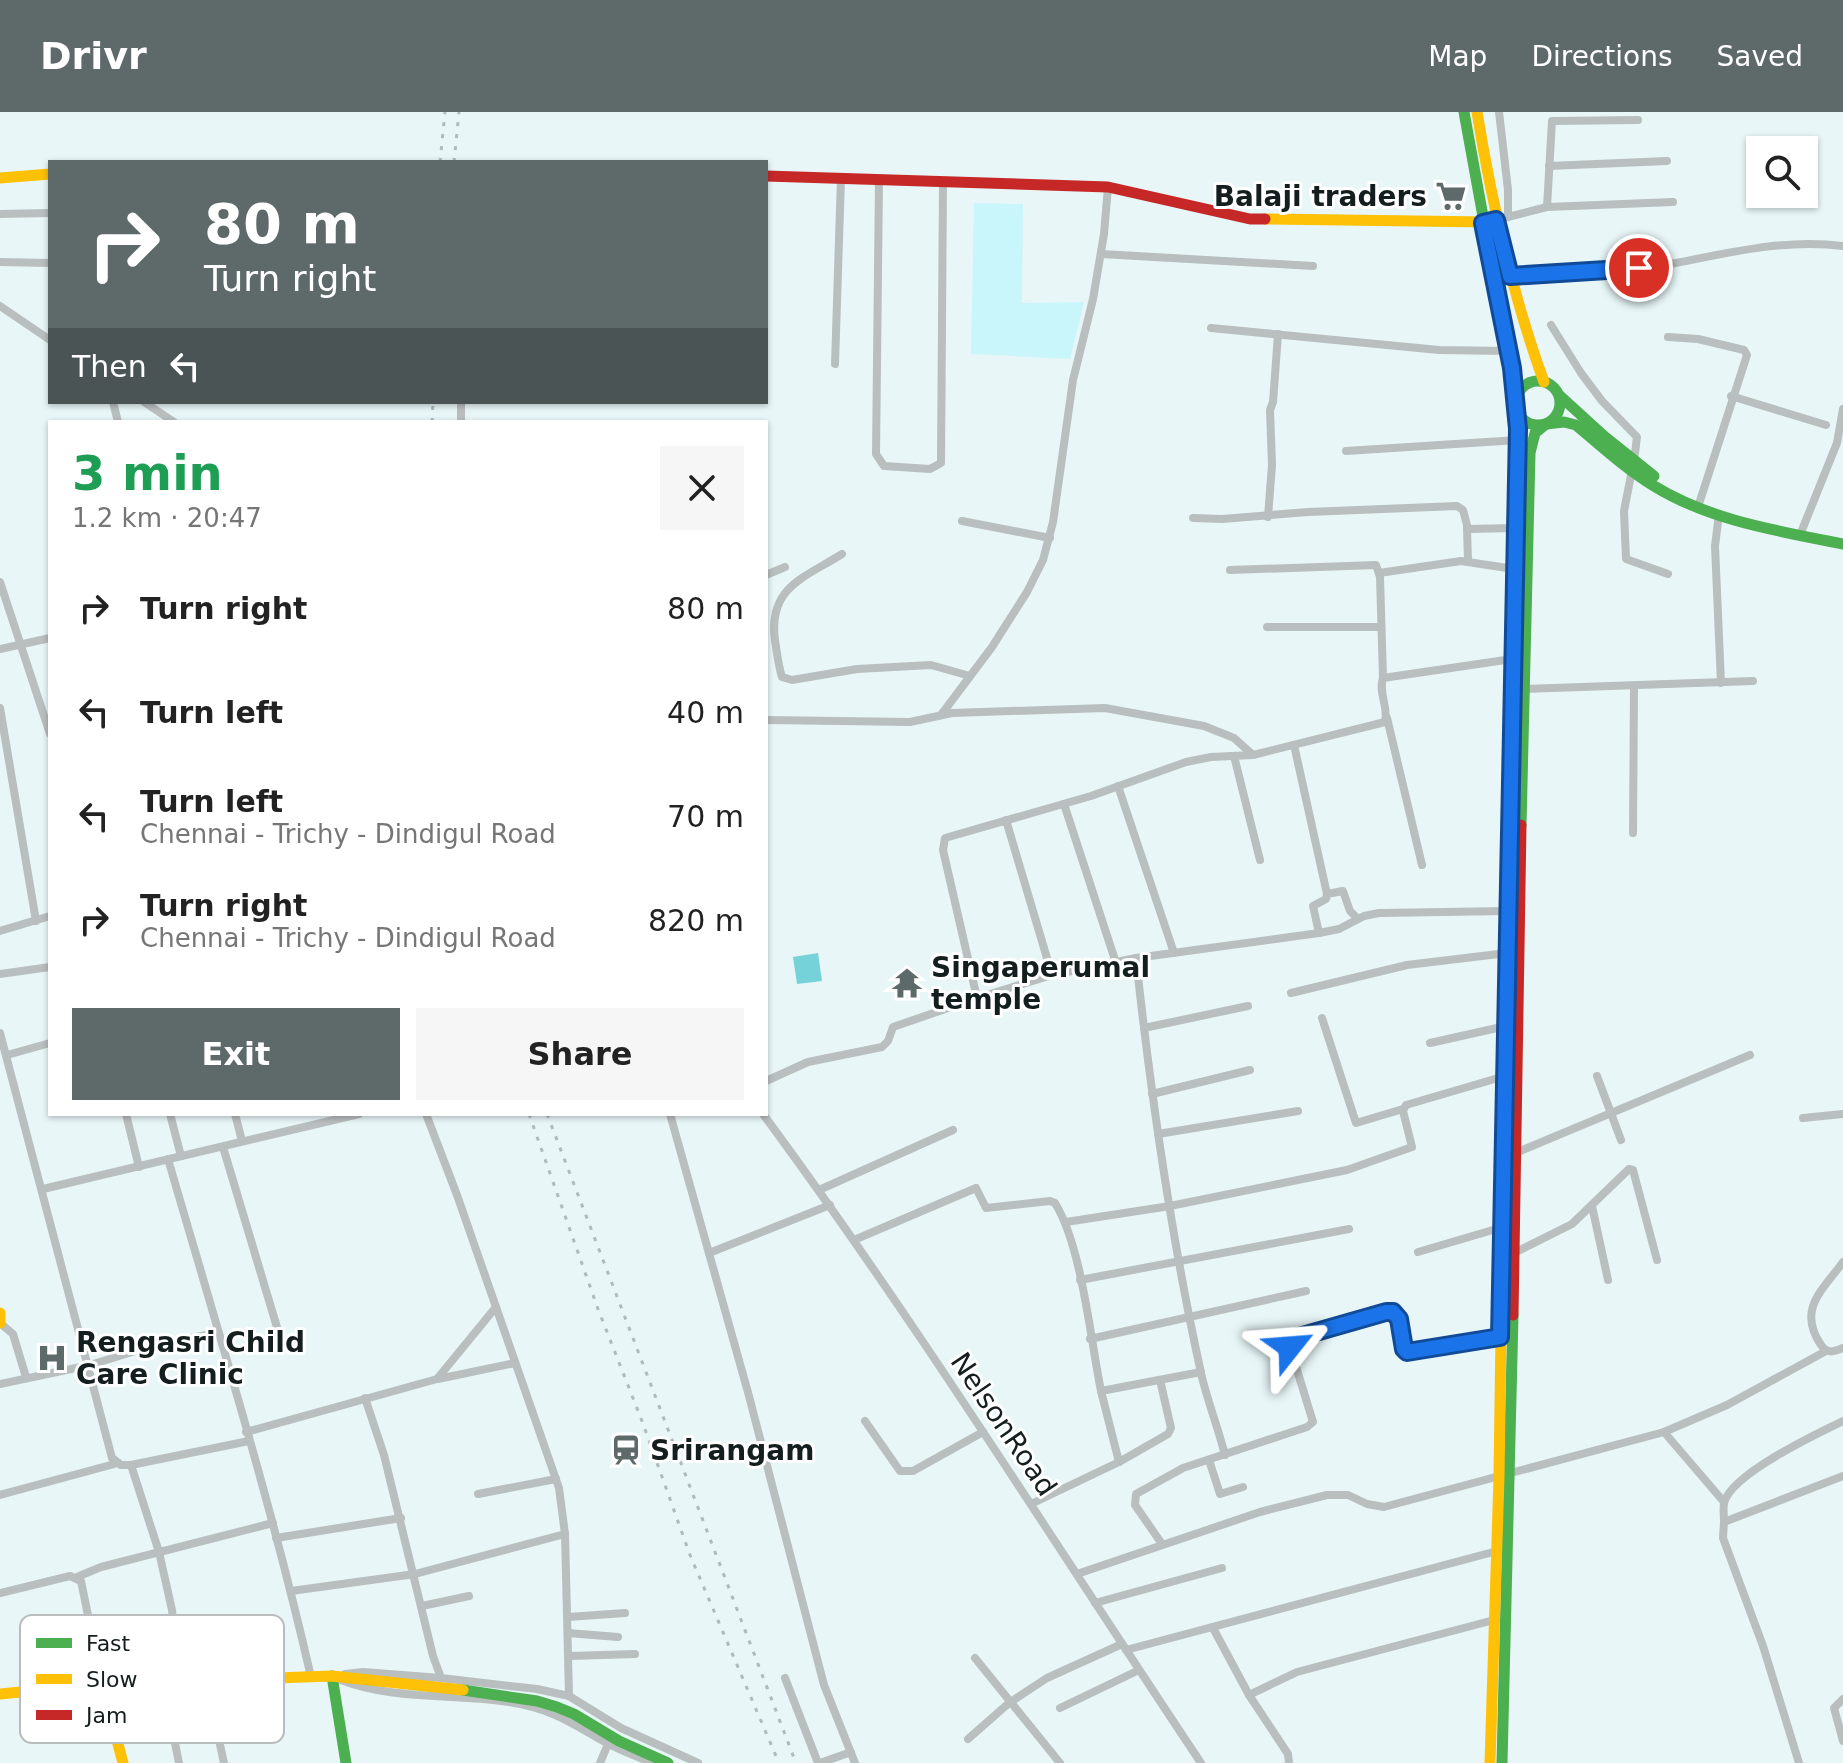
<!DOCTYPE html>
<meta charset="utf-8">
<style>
:root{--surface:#fff;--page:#f6f6f6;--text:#222;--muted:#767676;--accent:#5e6a6a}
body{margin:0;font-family:"DejaVu Sans",sans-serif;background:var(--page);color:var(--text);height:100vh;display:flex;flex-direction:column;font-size:30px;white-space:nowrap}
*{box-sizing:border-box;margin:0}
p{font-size:26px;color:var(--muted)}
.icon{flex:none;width:44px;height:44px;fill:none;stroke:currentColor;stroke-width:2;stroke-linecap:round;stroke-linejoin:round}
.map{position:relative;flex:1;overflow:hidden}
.side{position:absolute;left:48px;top:308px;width:720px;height:696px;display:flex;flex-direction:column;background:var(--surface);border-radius:0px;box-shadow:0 2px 6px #0004}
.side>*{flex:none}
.guide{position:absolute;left:48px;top:48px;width:720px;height:244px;border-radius:0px;box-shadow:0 2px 6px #0004;background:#5e6a6a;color:#fff;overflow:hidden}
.tools{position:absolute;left:1746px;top:24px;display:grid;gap:16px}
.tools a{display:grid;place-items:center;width:72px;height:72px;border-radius:0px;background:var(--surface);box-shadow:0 2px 6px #0004;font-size:40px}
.pin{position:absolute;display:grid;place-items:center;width:68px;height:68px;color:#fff;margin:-34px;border:4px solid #fff;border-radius:50%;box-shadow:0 2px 8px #0007}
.me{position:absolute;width:88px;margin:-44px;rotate:62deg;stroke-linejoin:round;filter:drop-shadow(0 0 6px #0008)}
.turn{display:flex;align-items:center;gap:28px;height:168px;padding:0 24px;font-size:36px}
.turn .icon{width:104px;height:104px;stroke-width:2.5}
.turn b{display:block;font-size:56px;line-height:68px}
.then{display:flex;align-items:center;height:76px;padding:0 24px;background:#0003;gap:16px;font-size:30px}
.round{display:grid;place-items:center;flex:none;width:84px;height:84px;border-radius:0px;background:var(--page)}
.headline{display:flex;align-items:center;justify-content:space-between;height:136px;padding:0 24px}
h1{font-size:48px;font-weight:600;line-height:60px;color:#1e9e55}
.button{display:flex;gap:16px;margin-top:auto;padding:16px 24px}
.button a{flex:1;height:92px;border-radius:0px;background:var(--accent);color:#fff;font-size:32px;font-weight:600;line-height:92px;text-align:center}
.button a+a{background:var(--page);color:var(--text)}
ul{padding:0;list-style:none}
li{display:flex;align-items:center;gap:24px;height:104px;padding:0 24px}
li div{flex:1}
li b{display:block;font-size:30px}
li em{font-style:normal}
header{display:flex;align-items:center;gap:48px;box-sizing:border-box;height:112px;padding:0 40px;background:var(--accent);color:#fff}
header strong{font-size:38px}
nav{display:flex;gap:44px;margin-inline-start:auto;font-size:28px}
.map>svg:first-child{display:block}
</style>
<header>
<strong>Drivr</strong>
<nav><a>Map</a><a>Directions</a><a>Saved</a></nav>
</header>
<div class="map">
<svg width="1843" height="1651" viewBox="0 0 1843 1651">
<rect width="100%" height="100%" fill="#e8f6f8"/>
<!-- green -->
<path fill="#c9f6fa" d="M974 91 1023 92 1022 191 1084 190 1070 247 971 242Z"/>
<!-- water -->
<path fill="#75d2d8" d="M818 841 822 869 797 872 793 845Z"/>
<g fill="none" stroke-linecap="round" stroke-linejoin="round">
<!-- street -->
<g stroke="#b9bebe" stroke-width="8">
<path d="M1499 0 1508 78V105"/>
<path d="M1549 54 1667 49"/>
<path d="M879 67 876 342 884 354 930 357 941 351 943 69"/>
<path d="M1547 95 1552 9 1638 8"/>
<path d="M0 102 50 101"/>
<path d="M1496 108 1547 95 1673 90"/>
<path d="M1101 142 1313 154"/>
<path d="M0 150 50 151"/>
<path d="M1510 164C1561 162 1614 162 1665 153 1724 142 1783 126 1843 134"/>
<path d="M0 194 50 228"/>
<path d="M1551 213 1581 261 1602 289 1637 325 1634 349"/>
<path d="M1211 216 1439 238 1508 239"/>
<path d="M1668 225 1698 227 1744 238 1747 243 1698 395"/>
<path d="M835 252 841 66"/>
<path d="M1731 284 1826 313"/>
<path d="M113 290 118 310"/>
<path d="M144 290 174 310"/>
<path d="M461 310V290"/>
<path d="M1346 339 1518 328"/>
<path d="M1632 358 1624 399 1626 447 1668 462"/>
<path d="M1719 402 1715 434 1721 571"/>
<path d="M1268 405 1272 353 1270 298 1273 290 1278 222"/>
<path d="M1193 406 1222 407 1308 400 1457 394 1463 398 1468 417 1515 416"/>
<path d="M962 409 1050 426"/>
<path d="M1467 416 1468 449"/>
<path d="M1800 423 1837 331 1843 297"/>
<path d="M842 442C804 466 768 475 775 528 777 540 778 553 782 565L792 568 857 557 931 553 970 564"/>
<path d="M1230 458 1376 453 1380 465 1383 566"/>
<path d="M1379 461 1461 449 1514 457"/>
<path d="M766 463 785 455"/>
<path d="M0 470 50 622"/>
<path d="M1267 515H1381"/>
<path d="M0 537 50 526"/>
<path d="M1524 577 1753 569"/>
<path d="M0 596 36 809"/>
<path d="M941 603 992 535 1027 480 1043 448 1053 410 1073 268 1093 187 1104 122 1108 75"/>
<path d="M1387 606 1422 753"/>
<path d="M766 608 910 610 952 601 1105 596 1204 614 1234 626 1253 643 1385 610C1389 596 1378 581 1383 566L1512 547"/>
<path d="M1294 633 1327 782"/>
<path d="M1234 644 1260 748"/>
<path d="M1118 674 1174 841"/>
<path d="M1064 692 1116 851"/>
<path d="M1006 708 1052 863"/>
<path d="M1633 721 1634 574"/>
<path d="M0 819 50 804"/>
<path d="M1319 821 1313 794 1326 787 1327 782 1343 779 1350 799 1358 807"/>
<path d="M1136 846 1052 863 977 886 943 738 945 726 1091 684 1186 650 1211 645 1253 643"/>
<path d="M0 862 50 855"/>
<path d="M1291 881 1407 853 1507 841"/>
<path d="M1322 906 1356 1011 1403 997"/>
<path d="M1144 916 1248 894"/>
<path d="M0 921 112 1346 121 1353H131L249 1329"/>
<path d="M1430 931 1506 914"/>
<path d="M7 943 50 931"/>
<path d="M1597 964 1621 1028"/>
<path d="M766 969 808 950 882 935 888 929 893 915 977 886"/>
<path d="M1152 982 1250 958"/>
<path d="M126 1002 139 1055"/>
<path d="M170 1002 181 1044"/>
<path d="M235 1002 242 1029"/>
<path d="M426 1002 457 1083 559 1376 565 1422 569 1584"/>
<path d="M670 1002 749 1284 824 1573 855 1651"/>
<path d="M763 1002C918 1212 1056 1434 1201 1651"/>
<path d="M1803 1006 1843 1002"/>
<path d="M1158 1022 1298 999"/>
<path d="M223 1035 282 1232"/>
<path d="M1513 1042 1750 943"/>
<path d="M168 1047C218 1219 271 1390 311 1565"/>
<path d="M43 1077 359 1002"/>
<path d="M819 1078 953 1018"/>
<path d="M1592 1094 1608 1168"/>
<path d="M1066 1110 1170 1094 1347 1058 1412 1035 1403 999 1406 993 1505 964"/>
<path d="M854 1128 976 1076 986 1096 1050 1089 1055 1091C1082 1135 1090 1225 1101 1279L1201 1260"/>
<path d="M1418 1140 1503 1115"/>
<path d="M709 1141 830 1093"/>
<path d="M1514 1141 1572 1112 1629 1057 1633 1058 1657 1148"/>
<path d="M1843 1150C1822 1179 1797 1197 1821 1233 1827 1242 1834 1240 1843 1236"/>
<path d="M1080 1168 1349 1117"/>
<path d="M0 1211 13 1222 26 1265"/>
<path d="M1090 1227 1306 1179"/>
<path d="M438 1267 515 1251"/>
<path d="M0 1272 90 1253 158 1232 218 1221"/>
<path d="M1101 1279 1119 1350"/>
<path d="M365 1286 384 1343 433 1544 441 1566"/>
<path d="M865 1309 900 1359H913L983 1320"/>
<path d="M246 1320 437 1267 496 1195"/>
<path d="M1664 1320 1727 1293 1826 1239"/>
<path d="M1225 1343C1218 1315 1207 1288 1201 1261 1171 1124 1151 985 1136 846L1319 821 1339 817 1364 804 1379 801 1507 799"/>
<path d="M1209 1348 1220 1382 1243 1375"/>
<path d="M131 1353 159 1440 172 1498 178 1569"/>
<path d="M478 1382 556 1367"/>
<path d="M0 1383 118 1351"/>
<path d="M1031 1392 1119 1350 1168 1322 1171 1316 1160 1268"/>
<path d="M1724 1410C1724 1404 1723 1396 1724 1391 1731 1362 1816 1322 1843 1309"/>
<path d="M276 1426 401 1406"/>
<path d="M1162 1432 1135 1393 1136 1382 1183 1356 1307 1315 1313 1310 1290 1235V1230L1295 1226 1386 1200H1393L1399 1207 1404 1237 1407 1240 1502 1225"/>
<path d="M1077 1462 1260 1400 1327 1383H1348L1367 1392 1384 1395 1664 1320 1724 1390"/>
<path d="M77 1465 101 1455 273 1411"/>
<path d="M291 1479 415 1462 565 1422"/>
<path d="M0 1481 70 1464 81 1469 102 1572"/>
<path d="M1095 1491 1222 1456"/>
<path d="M422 1494 469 1484"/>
<path d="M568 1505 625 1501"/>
<path d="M1213 1516 1249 1583 1288 1642 1289 1651"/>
<path d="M568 1521 618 1525"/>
<path d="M1126 1538 1497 1439"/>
<path d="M570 1544 635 1542"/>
<path d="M975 1546 1060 1651"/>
<path d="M345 1562 363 1560 441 1566 537 1577 569 1584 621 1616 698 1651"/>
<path d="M785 1566 818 1651"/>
<path d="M206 1568 224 1651"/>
<path d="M341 1568C400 1591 468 1579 529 1594 559 1601 581 1617 607 1631 621 1639 637 1644 652 1651"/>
<path d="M144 1570 150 1609 170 1606 179 1651"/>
<path d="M1249 1583 1297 1560 1494 1508"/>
<path d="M1843 1587 1834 1596 1843 1629"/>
<path d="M1060 1596 1139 1558"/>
<path d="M968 1627 1009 1591 1047 1566 1122 1532"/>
<path d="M600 1651 608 1632"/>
<path d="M820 1651 851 1640"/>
<path d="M1799 1651 1763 1534 1723 1426 1724 1410 1843 1364"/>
</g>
<!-- fast -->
<g stroke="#4caf50" stroke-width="11">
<path d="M1464 0 1516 286"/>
<circle cx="1538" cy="291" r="22"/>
<path d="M1559 283 1604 324 1654 364"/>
<path d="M1546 312 1564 310 1576 313C1601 334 1626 357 1654 374 1711 409 1779 419 1843 432"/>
<path d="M1510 611 1518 347 1517 300"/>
<path d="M1521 713 1530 341 1535 321 1546 312"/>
<path d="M332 1564 346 1651"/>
<path d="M463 1578 537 1589 557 1595 574 1602 619 1629 668 1651"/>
<path d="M1502 1651 1513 1203"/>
</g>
<!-- slow -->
<g stroke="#ffc107" stroke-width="11">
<path d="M1477 0C1492 92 1512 182 1544 270"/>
<path d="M0 66 50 62"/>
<path d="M1265 107 1489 110"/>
<path d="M0 1201V1211"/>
<path d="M102 1572 123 1651"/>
<path d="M0 1582 102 1572 332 1564 463 1578"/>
<path d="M1490 1651 1499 1365 1504 1006"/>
</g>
<!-- jam -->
<g stroke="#c62828" stroke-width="11">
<path d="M766 64 1108 75 1250 107H1265"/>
<path d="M1504 1006 1510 611"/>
<path d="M1513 1203 1521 713"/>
</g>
<!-- rail -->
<g stroke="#b1b9b9" stroke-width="3" stroke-dasharray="4 8" stroke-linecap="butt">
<path d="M440 50 445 0"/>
<path d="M454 50 459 0"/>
<path d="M432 310 433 290"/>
<path d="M529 1002 598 1197 642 1309 690 1443 779 1651"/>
<path d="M547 1002 796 1651"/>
</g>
</g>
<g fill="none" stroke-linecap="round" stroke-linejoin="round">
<!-- route casing -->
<g stroke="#114b97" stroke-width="20">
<path id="route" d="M1290 1235V1230L1295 1226 1386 1200H1393L1399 1207 1404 1237 1407 1240 1500 1225 1518 317 1512 256 1483 111 1496 108 1510 164 1639 156"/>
</g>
<!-- route -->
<use href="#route" stroke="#1a73e8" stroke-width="14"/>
</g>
<!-- icons -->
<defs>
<g id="supermarket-bare" transform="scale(2.4)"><path d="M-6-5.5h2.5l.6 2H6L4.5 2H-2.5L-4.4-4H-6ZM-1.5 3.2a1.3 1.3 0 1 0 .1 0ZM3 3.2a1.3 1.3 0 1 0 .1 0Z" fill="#5e6a6a" stroke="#fff" stroke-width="2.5" paint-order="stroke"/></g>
<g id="temple-bare" transform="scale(2.4)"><path d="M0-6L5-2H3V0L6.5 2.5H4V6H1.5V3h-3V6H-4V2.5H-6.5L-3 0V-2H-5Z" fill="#5e6a6a" stroke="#fff" stroke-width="2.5" paint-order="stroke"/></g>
<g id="hospital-bare" transform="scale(2.4)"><path d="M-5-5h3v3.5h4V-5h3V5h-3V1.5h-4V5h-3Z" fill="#5e6a6a" stroke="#fff" stroke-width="2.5" paint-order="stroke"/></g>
<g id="station-bare" transform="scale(2.4)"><path d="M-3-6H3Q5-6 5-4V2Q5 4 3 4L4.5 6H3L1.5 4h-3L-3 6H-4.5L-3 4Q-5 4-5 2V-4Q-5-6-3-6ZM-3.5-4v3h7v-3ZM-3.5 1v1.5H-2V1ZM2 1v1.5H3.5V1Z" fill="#5e6a6a" stroke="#fff" stroke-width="2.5" paint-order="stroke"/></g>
</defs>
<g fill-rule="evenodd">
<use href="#supermarket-bare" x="1451" y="84"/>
<use href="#temple-bare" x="907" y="871"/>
<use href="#hospital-bare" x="52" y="1246"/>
<use href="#station-bare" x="626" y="1338"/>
</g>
<g text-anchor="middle" stroke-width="6" stroke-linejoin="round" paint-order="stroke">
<!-- poi labels -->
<g font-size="28" font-weight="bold" fill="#141e1e" stroke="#fff" text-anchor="start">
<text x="1427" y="94" text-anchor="end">Balaji traders</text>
<text x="931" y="865">Singaperumal<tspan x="931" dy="32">temple</tspan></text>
<text x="76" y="1240">Rengasri Child<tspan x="76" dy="32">Care Clinic</tspan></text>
<text x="650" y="1348">Srirangam</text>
</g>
<!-- street labels -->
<g font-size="28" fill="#141e1e" stroke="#fff">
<text transform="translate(1004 1312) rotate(56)" y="10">NelsonRoad</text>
</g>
</g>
<!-- legend -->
<rect x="20" y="1503" width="264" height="128" rx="12" fill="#fff" stroke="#b8bcbc" stroke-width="2"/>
<rect x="36" y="1526" width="36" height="10" fill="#4caf50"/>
<rect x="36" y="1562" width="36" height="10" fill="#ffc107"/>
<rect x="36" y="1598" width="36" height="10" fill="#c62828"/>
<g font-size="22" fill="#141e1e">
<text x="86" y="1539">Fast</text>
<text x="86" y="1575">Slow</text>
<text x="86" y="1611">Jam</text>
</g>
</svg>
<div class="tools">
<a><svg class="icon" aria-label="search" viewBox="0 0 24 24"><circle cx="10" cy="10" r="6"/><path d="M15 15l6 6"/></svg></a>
</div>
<div class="pin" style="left:1639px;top:156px;background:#d93025"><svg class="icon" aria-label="arrive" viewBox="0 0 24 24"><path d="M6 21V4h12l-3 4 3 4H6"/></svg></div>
<svg class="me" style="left:1290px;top:1235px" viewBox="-20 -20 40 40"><path d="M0-17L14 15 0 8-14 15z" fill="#1a73e8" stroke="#fff" stroke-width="4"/></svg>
<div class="guide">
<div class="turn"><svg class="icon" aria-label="right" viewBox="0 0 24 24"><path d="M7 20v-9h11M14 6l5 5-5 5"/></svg><div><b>80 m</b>Turn right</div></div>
<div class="then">Then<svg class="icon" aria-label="left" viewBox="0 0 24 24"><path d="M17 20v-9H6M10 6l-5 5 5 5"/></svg></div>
</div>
<section class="side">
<div class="headline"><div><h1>3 min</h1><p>1.2 km · 20:47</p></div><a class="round"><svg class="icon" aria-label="close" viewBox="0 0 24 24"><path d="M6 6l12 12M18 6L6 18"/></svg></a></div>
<ul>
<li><svg class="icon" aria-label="right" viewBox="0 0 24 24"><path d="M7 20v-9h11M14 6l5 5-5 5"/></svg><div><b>Turn right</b></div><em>80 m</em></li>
<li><svg class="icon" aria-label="left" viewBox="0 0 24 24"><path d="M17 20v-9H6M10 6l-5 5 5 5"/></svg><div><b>Turn left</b></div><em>40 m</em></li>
<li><svg class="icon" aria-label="left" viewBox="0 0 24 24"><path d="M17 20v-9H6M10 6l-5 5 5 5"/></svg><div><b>Turn left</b><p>Chennai - Trichy - Dindigul Road</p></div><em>70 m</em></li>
<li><svg class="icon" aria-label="right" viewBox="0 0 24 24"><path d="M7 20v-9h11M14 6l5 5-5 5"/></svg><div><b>Turn right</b><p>Chennai - Trichy - Dindigul Road</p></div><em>820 m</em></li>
</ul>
<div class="button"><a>Exit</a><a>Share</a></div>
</section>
</div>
